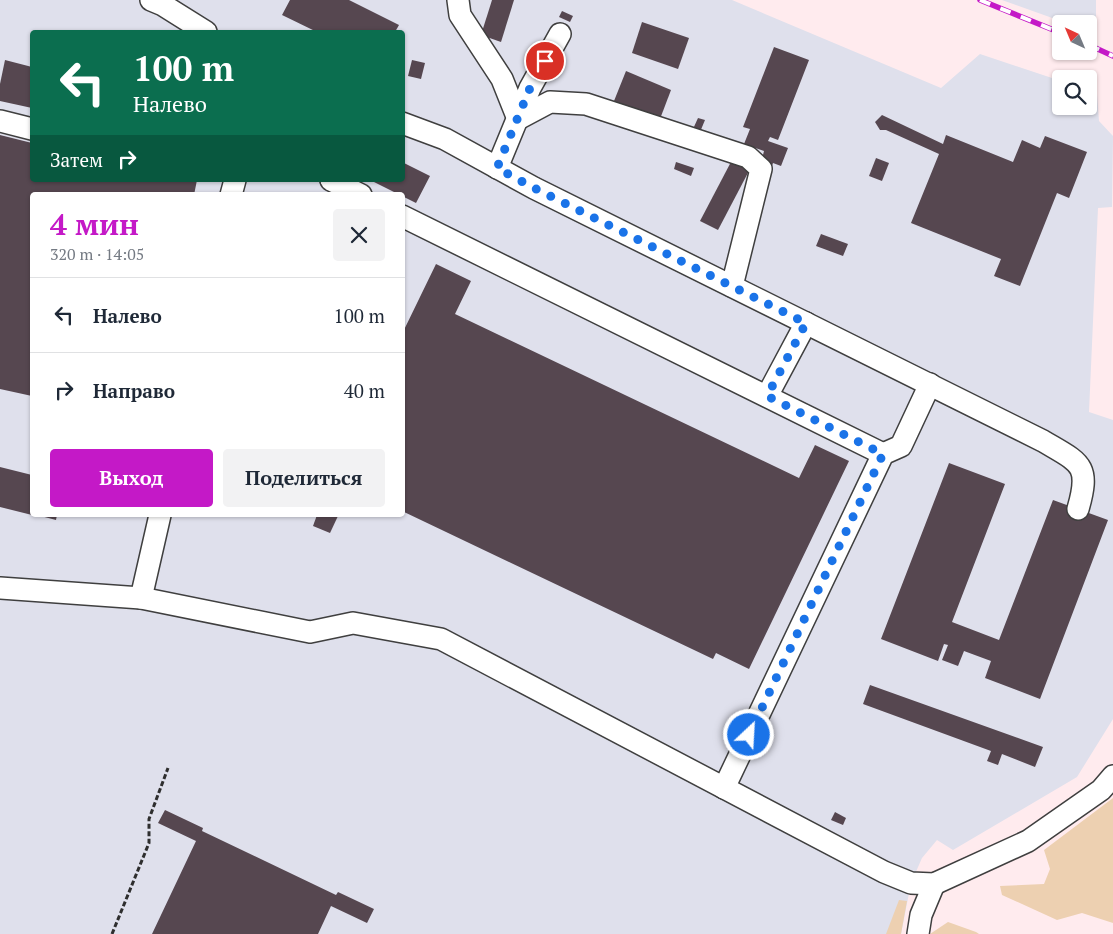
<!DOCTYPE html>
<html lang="ru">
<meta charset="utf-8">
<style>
:root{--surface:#fff;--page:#f2f2f3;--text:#1f2937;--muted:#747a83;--line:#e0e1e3;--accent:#c419c7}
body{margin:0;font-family:"PT Serif",serif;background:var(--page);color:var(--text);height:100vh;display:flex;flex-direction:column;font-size:19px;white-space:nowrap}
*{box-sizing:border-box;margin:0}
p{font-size:16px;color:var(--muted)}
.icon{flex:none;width:28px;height:28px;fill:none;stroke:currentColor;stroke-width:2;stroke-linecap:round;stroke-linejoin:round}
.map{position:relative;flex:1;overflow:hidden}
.panel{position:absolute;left:30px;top:192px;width:375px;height:325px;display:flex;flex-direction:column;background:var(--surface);border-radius:5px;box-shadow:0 1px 4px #0004}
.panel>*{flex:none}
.hud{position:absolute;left:30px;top:30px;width:375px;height:152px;border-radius:5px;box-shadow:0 1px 4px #0004;background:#0b6e4f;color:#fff;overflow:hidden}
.needle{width:32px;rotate:316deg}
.buttons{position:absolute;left:1052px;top:15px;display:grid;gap:10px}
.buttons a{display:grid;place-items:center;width:45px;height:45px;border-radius:5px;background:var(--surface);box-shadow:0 1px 4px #0004;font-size:25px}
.pin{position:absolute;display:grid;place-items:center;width:42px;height:42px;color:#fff;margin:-21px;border:2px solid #fff;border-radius:50%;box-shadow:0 1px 5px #0007}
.me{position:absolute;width:55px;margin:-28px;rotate:25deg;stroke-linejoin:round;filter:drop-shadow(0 0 4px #0008)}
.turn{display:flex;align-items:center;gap:18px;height:105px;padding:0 20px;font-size:22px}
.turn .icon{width:65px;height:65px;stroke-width:2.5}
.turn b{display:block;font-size:35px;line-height:42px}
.then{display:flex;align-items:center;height:48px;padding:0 20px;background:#0003;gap:10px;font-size:19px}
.round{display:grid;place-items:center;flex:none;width:52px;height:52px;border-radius:5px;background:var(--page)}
.head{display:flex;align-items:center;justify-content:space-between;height:85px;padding:0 20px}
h1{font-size:30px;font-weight:800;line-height:38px;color:var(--accent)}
.button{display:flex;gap:10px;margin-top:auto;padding:10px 20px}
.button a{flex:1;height:58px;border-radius:5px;background:var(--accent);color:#fff;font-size:20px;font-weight:800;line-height:58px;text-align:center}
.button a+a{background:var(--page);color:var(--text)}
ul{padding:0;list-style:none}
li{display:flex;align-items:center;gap:15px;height:75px;padding:0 20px;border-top:1px solid var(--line)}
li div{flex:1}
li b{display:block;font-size:19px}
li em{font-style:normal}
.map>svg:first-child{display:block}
</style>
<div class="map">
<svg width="1113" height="934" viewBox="0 0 1113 934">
<rect width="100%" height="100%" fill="#ffebee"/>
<!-- industrial -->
<g fill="#dfe0ec" fill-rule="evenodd">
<path d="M0 0H732L941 88 980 54 1061 81V106H1089V91L1097 94 1099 121 1113 136 1112 207 1098 208 1089 412 1113 420V719L1077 777 953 850 937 840 922 858 911 883 901 934H0ZM32 32H402V180H32ZM32 195H402V515H32Z"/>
<path d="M1002 0H1096V33L1089 31V24H1069Z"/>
</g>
<!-- green -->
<g fill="#edd0b1">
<path d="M1113 798V923L1082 913 1057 920 1002 895 1000 886 1044 884 1050 869 1044 850Z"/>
<path d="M899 900 907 901 901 934H886Z"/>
<path d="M948 922 976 932 979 934H930Z"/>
</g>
<!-- building -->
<g fill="#564750">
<path d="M290 0H349L399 25 395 32H317L282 15Z"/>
<path d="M492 0H514L501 42 481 35Z"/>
<path d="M562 11 573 16 570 22 559 17Z"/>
<path d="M642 22 689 38 678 69 632 53Z"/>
<path d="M774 47 809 60 778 140 770 137 768 141 788 148 781 166 773 163 772 166 768 164 769 161 762 159 764 151 744 144 750 129 743 127Z"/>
<path d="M5 60 32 67V108L0 101V84Z"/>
<path d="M412 60 425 63 421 79 408 76Z"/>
<path d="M626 71 671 90 660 119 614 101Z"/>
<path d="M882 115 943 144 946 135 1013 162 1022 140 1040 148 1045 136 1087 152 1069 198 1057 193 1020 286 994 276 1001 259 911 223 939 154 886 130H880L875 122Z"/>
<path d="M698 118 705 120 700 132 693 129Z"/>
<path d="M0 135 32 143V180H197L194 195H32V396L0 389Z"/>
<path d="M876 158 889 163 882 181 869 176Z"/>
<path d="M732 160 750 169 718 230 700 221Z"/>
<path d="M402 162 430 176 416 203 370 180H402Z"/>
<path d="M676 162 694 168 691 176 674 169Z"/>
<path d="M821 234 848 244 843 256 816 246Z"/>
<path d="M436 264 471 281 455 314 799 478 815 445 849 461 749 669 716 653 713 659 402 511V334Z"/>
<path d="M949 463 1005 484 952 622 999 640 1053 500 1108 520 1040 699 985 678 991 661 964 651 958 666 942 660 948 645 944 644 938 661 881 639Z"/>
<path d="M0 467 32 475V515L0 507Z"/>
<path d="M37 515H57L56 520Z"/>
<path d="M317 515 338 516 330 533 313 526Z"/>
<path d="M870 685 1043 747 1035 767 1002 754 998 765 987 761 991 751 863 704Z"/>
<path d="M165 810 203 828 202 831 336 895 338 892 374 909 367 923 331 906 318 934H152L196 841 158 823Z"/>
<path d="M835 812 846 818 843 825 831 820Z"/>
</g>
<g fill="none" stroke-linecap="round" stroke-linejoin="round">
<!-- minor casing -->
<g stroke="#3f3f3f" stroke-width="24">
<g id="minor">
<path d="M151 0 163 5 206 32"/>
<path d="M458 0 460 15 502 79 518 119 550 102 586 104 748 157 761 169 732 286"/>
<path d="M0 121 32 129"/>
<path d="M402 123 445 139 534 188 1043 441C1080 463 1091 464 1078 509"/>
<path d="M497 168 530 88 560 34"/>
<path d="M331 180 361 195"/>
<path d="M231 195 235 180"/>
<path d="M402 216 883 454"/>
<path d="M767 396 806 323"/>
<path d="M0 588 141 598 310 632 353 623 441 639 884 872 911 883 934 884 1028 841 1101 790 1113 776"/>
<path d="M141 598 160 515"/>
<path d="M724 788 883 454 901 446 930 384"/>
<path d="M918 934 921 915 934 884"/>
</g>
</g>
<!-- path -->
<path stroke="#2e2e2e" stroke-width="3" stroke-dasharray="5 2.5" stroke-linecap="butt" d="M112 934 149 843V819L168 768"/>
<!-- minor -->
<use href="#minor" stroke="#fff" stroke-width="21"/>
<!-- rail casing -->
<g stroke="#c419c7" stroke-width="5.5">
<g id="rail">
<path d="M980 0 1061 33"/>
<path d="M1089 45 1113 56"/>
</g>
</g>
<!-- rail -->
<use href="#rail" stroke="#fff" stroke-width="4" stroke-dasharray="11" stroke-linecap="butt"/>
</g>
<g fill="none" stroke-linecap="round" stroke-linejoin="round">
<!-- route -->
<path stroke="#1a73e8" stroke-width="9" stroke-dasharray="0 16.2" d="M545 61 530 88 497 168 534 188 806 323 767 396 883 454 749 735"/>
</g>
</svg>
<div class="buttons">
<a><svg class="needle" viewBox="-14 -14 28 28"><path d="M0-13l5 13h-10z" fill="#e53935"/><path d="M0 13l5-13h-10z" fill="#747a83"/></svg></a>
<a><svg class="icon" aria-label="search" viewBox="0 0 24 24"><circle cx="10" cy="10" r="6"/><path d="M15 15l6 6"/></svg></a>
</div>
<div class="pin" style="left:545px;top:61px;background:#d93025"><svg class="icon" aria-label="arrive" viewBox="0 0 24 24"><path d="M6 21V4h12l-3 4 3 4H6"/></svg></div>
<svg class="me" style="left:749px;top:735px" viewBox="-20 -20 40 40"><circle r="17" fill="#1a73e8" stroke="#fff" stroke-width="3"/><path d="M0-11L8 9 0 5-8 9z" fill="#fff"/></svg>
<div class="hud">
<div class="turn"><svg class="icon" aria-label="left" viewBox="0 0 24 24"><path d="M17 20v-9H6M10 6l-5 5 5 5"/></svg><div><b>100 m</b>Налево</div></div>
<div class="then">Затем<svg class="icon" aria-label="right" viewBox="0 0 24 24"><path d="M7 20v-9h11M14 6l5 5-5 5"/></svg></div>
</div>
<section class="panel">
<div class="head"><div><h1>4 мин</h1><p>320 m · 14:05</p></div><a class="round"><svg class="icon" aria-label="close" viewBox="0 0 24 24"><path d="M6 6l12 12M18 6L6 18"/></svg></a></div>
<ul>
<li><svg class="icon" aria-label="left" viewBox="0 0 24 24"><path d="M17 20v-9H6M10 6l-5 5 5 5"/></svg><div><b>Налево</b></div><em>100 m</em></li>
<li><svg class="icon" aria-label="right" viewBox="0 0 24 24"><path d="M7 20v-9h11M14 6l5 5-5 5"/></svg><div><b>Направо</b></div><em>40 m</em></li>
</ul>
<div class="button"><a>Выход</a><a>Поделиться</a></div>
</section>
</div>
